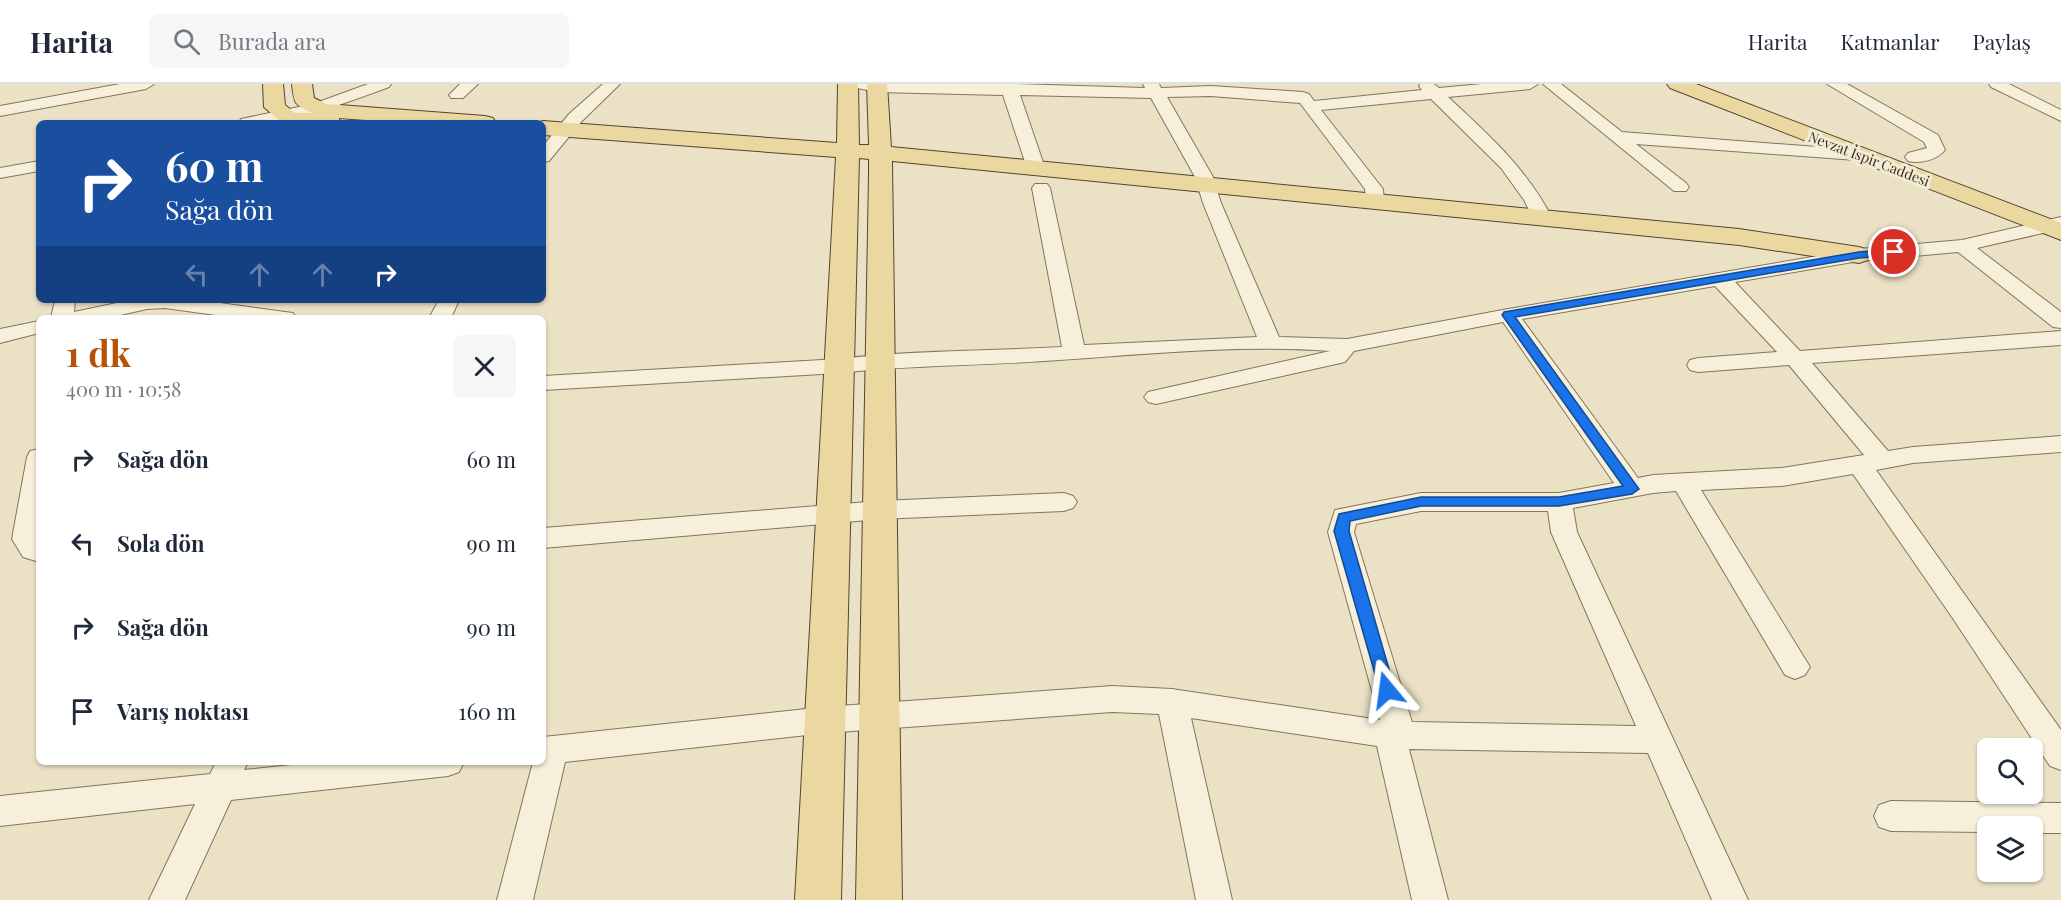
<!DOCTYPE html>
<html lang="tr">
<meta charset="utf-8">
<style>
:root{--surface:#fff;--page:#f6f6f7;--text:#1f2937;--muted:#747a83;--line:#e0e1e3;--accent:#b45309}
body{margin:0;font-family:"Playfair Display",serif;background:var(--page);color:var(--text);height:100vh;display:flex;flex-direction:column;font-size:22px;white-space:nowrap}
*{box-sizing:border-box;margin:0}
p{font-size:20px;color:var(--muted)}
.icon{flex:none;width:33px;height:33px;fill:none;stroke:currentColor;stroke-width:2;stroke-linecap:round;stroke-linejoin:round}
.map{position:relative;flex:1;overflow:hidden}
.details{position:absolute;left:36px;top:231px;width:510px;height:450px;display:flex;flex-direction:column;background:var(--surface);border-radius:9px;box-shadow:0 2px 4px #0004}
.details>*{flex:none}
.guide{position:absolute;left:36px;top:36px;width:510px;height:183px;border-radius:9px;box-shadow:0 2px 4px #0004;background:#1a4fa0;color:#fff;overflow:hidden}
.buttons{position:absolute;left:1977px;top:654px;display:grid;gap:12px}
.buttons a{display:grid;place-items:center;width:66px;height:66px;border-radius:9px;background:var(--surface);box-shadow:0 2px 4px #0004;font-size:30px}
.pin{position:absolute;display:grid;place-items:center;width:51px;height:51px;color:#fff;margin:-26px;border:3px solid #fff;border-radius:50%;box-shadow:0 2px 6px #0007}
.me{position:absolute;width:66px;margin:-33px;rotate:344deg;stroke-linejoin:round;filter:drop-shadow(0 0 4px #0008)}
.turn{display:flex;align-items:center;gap:21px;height:126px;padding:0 30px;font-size:27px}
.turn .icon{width:78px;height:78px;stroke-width:2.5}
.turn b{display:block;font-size:42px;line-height:51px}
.lanes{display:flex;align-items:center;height:57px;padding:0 30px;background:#0003;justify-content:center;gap:30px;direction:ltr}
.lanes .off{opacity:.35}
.round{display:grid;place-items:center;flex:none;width:63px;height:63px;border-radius:9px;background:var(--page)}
.overview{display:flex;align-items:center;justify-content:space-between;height:102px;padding:0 30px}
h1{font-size:36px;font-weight:700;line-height:45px;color:var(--accent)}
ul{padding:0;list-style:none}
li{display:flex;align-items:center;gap:18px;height:84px;padding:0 30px}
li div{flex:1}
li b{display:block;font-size:22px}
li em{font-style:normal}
header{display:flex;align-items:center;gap:36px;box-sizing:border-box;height:84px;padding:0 30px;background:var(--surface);border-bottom:2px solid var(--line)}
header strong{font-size:28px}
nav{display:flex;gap:33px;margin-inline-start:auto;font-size:21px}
.search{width:420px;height:54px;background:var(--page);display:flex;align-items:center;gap:15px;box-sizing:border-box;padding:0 21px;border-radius:9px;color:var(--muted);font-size:22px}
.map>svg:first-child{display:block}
</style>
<header>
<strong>Harita</strong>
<div class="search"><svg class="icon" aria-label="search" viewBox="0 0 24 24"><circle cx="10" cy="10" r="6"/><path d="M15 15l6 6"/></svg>Burada ara</div>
<nav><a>Harita</a><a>Katmanlar</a><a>Paylaş</a></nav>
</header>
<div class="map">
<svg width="2061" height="816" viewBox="0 0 2061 816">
<rect width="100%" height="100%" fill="#ebe2c6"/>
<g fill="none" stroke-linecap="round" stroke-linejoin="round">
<!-- minor casing -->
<g stroke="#85745d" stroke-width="2">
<g id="minor">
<path d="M120 0H154L146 5 0 32V22Z"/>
<path d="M368 0H391L389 3C337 22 295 39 239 39L241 35 313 20Z"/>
<path d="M460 0H478L463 14H451L449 11Z"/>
<path d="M603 0H620L581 38 549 77 543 78V62L569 30Z"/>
<path d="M850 0H1016L1145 4 1143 0H1159L1161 4 1211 2 1303 8 1309 10 1314 17 1422 6 1419 2 1420 0H1434L1439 4 1482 0H1538L1530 5 1448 13C1488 50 1527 85 1552 134L1549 138H1535L1524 116 1501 84 1431 15 1321 26 1383 105 1384 118 1382 122H1368L1366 118 1365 105 1300 19 1211 12 1167 13 1213 93 1221 119 1279 253 1347 255 1508 225 1859 165 1962 156 2061 133V145L1977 164 2061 228V244L2053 243 1958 168 1859 177 1735 198 1800 267 2061 247V261L1812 279 1888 367 1913 363 2061 352V368L1913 379 1876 386 2061 646V686L2050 682 1954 536 1853 390 1782 402 1701 406 1810 583 1805 591 1795 595 1785 591 1676 407 1653 409 1573 424 1577 448 1748 816H1712L1648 669 1409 665 1448 816H1412L1377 662 1191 634 1232 816H1196L1159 630 1112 628 825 649 565 678 533 816H497L533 678H543V653L825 623 1112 602 1172 605 1380 636 1328 448 1335 426 1421 409H1559L1614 399 1503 238 1354 267 1345 278 1156 320 1148 318 1144 313 1148 308 1330 267C1235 260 1138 271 1044 277 975 282 907 281 839 289L543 306V292L839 275C913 266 988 267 1062 263L1032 104 1035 100H1047L1050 104 1084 261 1257 253 1203 119 1195 93 1151 14 1020 11 1045 84 1042 88H1030L1027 84 1003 11 877 8 852 3ZM1715 202 1777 268 1698 274 1690 276 1687 281 1690 286 1698 288 1789 281 1864 371 1782 384 1653 391 1638 394 1522 235ZM1421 427H1548L1551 448 1636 642 1412 638 1354 448 1356 440Z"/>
<path d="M1543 0H1561L1622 48 1856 66 1862 67 1865 71 1862 75 1856 76 1636 60 1686 99 1689 103 1686 107H1674Z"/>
<path d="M1827 0H1847L1938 51 1945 66C1937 76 1920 80 1908 77L1905 73 1908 69 1927 64 1924 58Z"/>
<path d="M1989 0H2009L2061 26V37L1991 3Z"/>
<path d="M39 77V87L0 94V84Z"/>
<path d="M55 216H75L74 228 131 216H198L285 228 293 229 296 234H237L165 224 147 225 107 234H51Z"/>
<path d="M439 216H459L451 234H429Z"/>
<path d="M39 237V249L0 259V245Z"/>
<path d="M39 365V478L23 473 12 455 27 373 30 367Z"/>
<path d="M1064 409 1073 412 1077 418 1073 424 1064 427 880 435 543 464V444L880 417Z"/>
<path d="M216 678H248L244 686 319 678H464L459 688 448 692 231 716 185 816H149L195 720 0 742V712L210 690Z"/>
<path d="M1891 717 2061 719V749H2032V742H1988V748L1891 747 1879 743 1874 732 1879 721Z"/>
</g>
</g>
<!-- major casing -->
<g stroke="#544331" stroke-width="2">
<g id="major">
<path d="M263 0H283L285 21 295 29H312C294 20 294 20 292 0H312L314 14 326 20 485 32 493 34 496 39H404L339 34V39H282L264 23Z"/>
<path d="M838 0H858L859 61H869L867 0H887L891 63 1739 145 1859 163 1868 166 1872 171 1868 176 1859 179 1739 161 892 77 902 816H856L869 90V75L859 74 841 816H795L836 73 543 51V39H537L543 37 837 59Z"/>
<path d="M1667 0H1696L2061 139V156L1670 4Z"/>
</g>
</g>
<!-- minor -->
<use href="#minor" fill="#f6efd9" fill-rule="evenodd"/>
<!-- major -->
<use href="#major" fill="#ebd8a1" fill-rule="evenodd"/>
</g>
<!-- route -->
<path fill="#1a73e8" stroke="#114b97" stroke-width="1.5" d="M1894 165 1898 166V171L1859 174 1515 233 1639 405 1632 410 1559 422H1421L1350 437 1349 447 1395 606 1393 611 1387 612 1381 611 1334 447 1339 430 1421 413H1559L1623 402 1502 231 1504 228 1859 168Z"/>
<g text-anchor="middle" stroke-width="6" stroke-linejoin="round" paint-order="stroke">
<!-- far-street labels -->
<g font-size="14" fill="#372c20" stroke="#f3ecd5">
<text transform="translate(1869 75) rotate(21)" y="5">Nevzat İspir Caddesi</text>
</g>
</g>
</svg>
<div class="buttons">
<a><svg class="icon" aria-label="search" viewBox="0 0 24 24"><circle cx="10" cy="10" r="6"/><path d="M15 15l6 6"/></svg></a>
<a><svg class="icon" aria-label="layers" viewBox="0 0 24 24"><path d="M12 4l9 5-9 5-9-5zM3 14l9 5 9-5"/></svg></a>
</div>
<div class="pin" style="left:1894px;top:168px;background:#d93025"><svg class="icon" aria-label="arrive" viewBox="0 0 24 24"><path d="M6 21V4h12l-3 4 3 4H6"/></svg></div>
<svg class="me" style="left:1387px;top:606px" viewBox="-20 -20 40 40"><path d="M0-17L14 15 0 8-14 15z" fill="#1a73e8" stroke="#fff" stroke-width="4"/></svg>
<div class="guide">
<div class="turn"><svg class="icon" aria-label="right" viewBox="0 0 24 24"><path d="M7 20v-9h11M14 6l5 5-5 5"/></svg><div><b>60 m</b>Sağa dön</div></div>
<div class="lanes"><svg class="icon off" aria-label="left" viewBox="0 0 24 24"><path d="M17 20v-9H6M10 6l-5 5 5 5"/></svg><svg class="icon off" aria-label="ahead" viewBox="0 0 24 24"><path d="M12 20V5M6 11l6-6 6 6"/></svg><svg class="icon off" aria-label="ahead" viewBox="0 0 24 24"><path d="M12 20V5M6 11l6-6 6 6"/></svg><svg class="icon" aria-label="right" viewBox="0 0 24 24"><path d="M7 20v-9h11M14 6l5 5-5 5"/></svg></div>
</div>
<section class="details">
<div class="overview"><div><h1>1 dk</h1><p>400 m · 10:58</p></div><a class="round"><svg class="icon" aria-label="close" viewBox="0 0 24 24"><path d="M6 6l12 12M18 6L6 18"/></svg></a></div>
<ul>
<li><svg class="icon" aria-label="right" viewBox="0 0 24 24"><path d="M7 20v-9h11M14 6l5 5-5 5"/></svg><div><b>Sağa dön</b></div><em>60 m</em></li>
<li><svg class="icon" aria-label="left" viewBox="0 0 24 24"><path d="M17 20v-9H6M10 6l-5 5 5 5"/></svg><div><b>Sola dön</b></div><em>90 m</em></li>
<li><svg class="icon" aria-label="right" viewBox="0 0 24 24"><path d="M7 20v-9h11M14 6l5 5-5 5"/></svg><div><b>Sağa dön</b></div><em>90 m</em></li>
<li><svg class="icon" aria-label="arrive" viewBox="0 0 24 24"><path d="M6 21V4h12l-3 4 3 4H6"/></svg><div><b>Varış noktası</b></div><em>160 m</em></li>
</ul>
</section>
</div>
